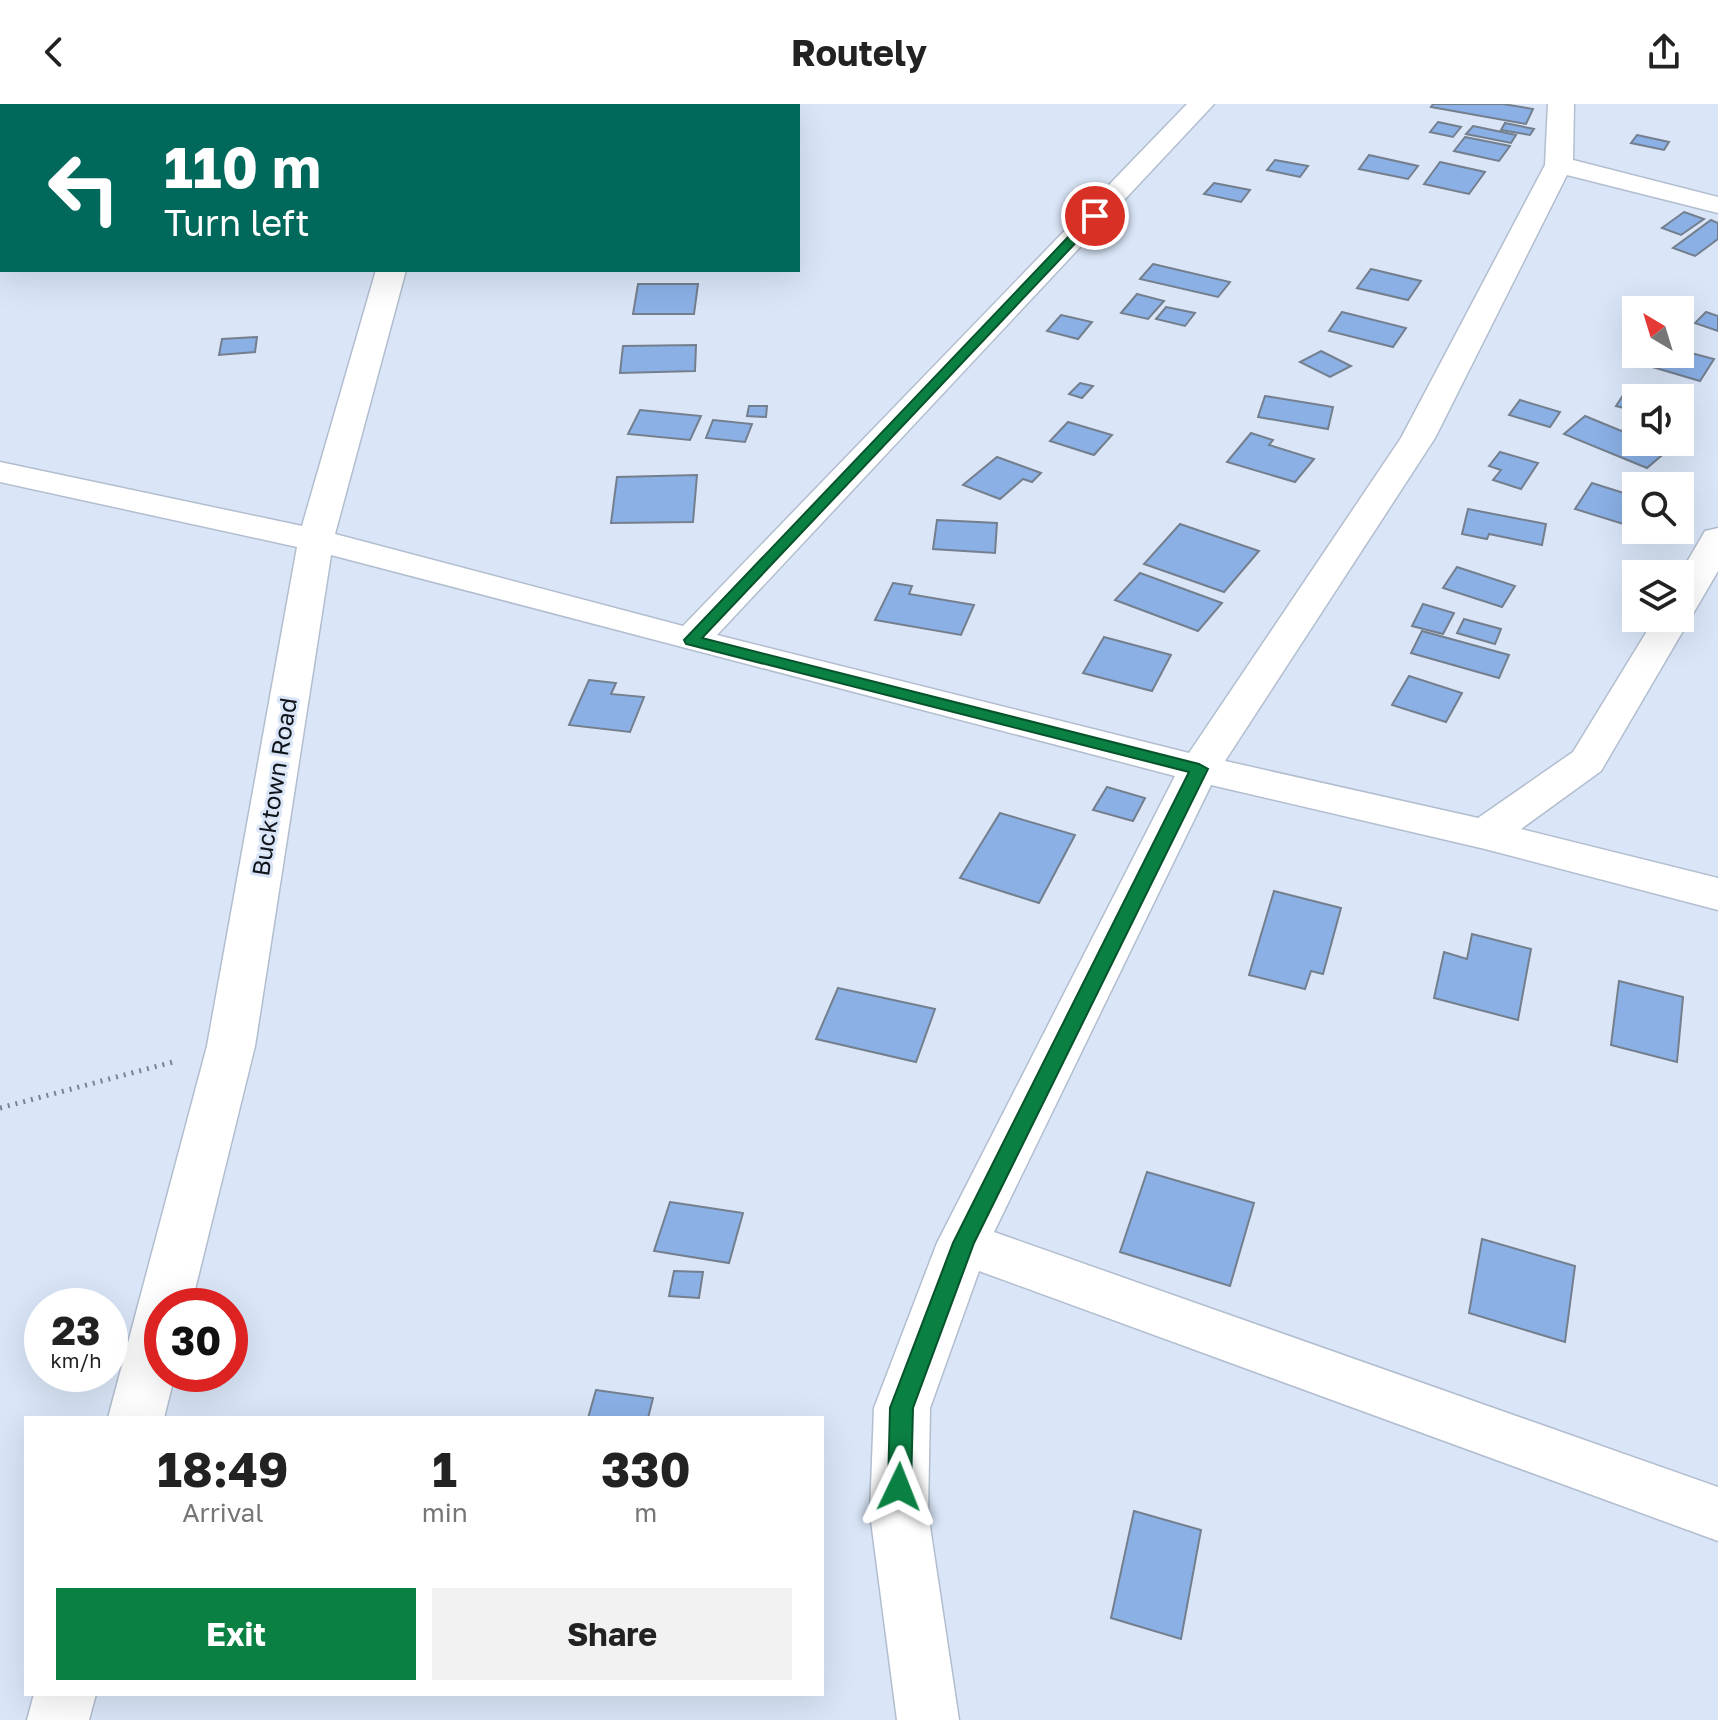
<!DOCTYPE html>
<style>
:root{--surface:#fff;--page:#f2f2f2;--text:#222;--muted:#767676;--accent:#0b8043}
body{margin:0;font-family:"Golos Text",sans-serif;background:var(--page);color:var(--text);height:100vh;display:flex;flex-direction:column;font-size:30px;white-space:nowrap}
*{box-sizing:border-box;margin:0}
p{font-size:26px;color:var(--muted)}
.icon{flex:none;width:44px;height:44px;fill:none;stroke:currentColor;stroke-width:2;stroke-linecap:round;stroke-linejoin:round}
.map{position:relative;flex:1;overflow:hidden}
.drawer{position:absolute;left:24px;top:1312px;width:800px;height:280px;display:flex;flex-direction:column;background:var(--surface);border-radius:0px;box-shadow:0 8px 32px #0002}
.drawer>*{flex:none}
.top-card{position:absolute;left:0px;top:0px;width:800px;height:168px;box-shadow:0 8px 32px #0002;background:#00695c;color:#fff;overflow:hidden}
.needle{width:52px;rotate:322deg}
.fabs{position:absolute;left:1622px;top:192px;display:grid;gap:16px}
.fabs a{display:grid;place-items:center;width:72px;height:72px;border-radius:0px;background:var(--surface);box-shadow:0 8px 32px #0002;font-size:40px}
.speed{position:absolute;left:24px;top:1184px;display:flex;gap:16px;font-size:40px;font-weight:700;text-align:center}
.speed>*{display:grid;place-content:center;width:104px;height:104px;border-radius:50%;background:var(--surface);box-shadow:0 8px 32px #0002;line-height:1}
.speed small{font-size:20px;font-weight:400}
.speed .limit{border:12px solid #d22;background:#fff;color:#111}
.pin{position:absolute;display:grid;place-items:center;width:68px;height:68px;color:#fff;margin:-34px;border:4px solid #fff;border-radius:50%;box-shadow:0 2px 8px #0007}
.me{position:absolute;width:88px;margin:-44px;rotate:2deg;stroke-linejoin:round;filter:drop-shadow(0 0 6px #0008)}
.turn{display:flex;align-items:center;gap:28px;height:168px;padding:0 32px;font-size:36px}
.turn .icon{width:104px;height:104px;stroke-width:2.5}
.turn b{display:block;font-size:56px;line-height:68px}
.eta{display:flex;justify-content:space-evenly;align-items:center;height:136px;text-align:center}
.eta b{font-size:48px;font-weight:700;line-height:56px}
.cta{display:flex;gap:16px;margin-top:auto;padding:16px 32px}
.cta a{flex:1;height:92px;border-radius:0px;background:var(--accent);color:#fff;font-size:32px;font-weight:700;line-height:92px;text-align:center}
.cta a+a{background:var(--page);color:var(--text)}
header{display:flex;justify-content:space-between;align-items:center;height:104px;padding:0 32px;background:var(--surface);font-size:36px;font-weight:700}
.map>svg:first-child{display:block}
</style>
<header><svg class="icon" aria-label="back" viewBox="0 0 24 24"><path d="M15 5l-7 7 7 7"/></svg>Routely<svg class="icon" aria-label="share" viewBox="0 0 24 24"><path d="M12 15V3M7 8l5-5 5 5M5 13v7h14v-7"/></svg></header>
<div class="map">
<svg width="1718" height="1616" viewBox="0 0 1718 1616">
<rect width="100%" height="100%" fill="#dae6f8"/>
<!-- building -->
<g fill="#8ab0e6" stroke="#747f8e" stroke-width="2">
<path d="M1433 0H1503L1533 5 1526 20 1431 3Z"/>
<path d="M1438 18 1461 23 1453 33 1430 28Z"/>
<path d="M1505 19 1534 25 1530 31 1501 26Z"/>
<path d="M1473 22 1516 31 1511 39 1466 30Z"/>
<path d="M1637 31 1669 38 1664 46 1631 39Z"/>
<path d="M1465 33 1510 42 1499 57 1454 47Z"/>
<path d="M1369 51 1418 62 1408 75 1359 65Z"/>
<path d="M1275 56 1308 62 1300 73 1267 66Z"/>
<path d="M1440 58 1485 68 1469 90 1424 80Z"/>
<path d="M1214 79 1250 86 1241 98 1204 90Z"/>
<path d="M1684 108 1704 115 1681 131 1662 124Z"/>
<path d="M1711 116 1718 119V135L1695 152 1673 144Z"/>
<path d="M1153 160 1230 178 1218 193 1140 175Z"/>
<path d="M1371 165 1421 177 1408 196 1357 184Z"/>
<path d="M638 180H698L694 210H633Z"/>
<path d="M1137 190 1164 197 1148 215 1121 209Z"/>
<path d="M1166 203 1195 209 1185 222 1156 215Z"/>
<path d="M1342 208 1406 224 1393 243 1329 227Z"/>
<path d="M1706 208 1718 212V227L1695 219Z"/>
<path d="M1061 211 1092 218 1078 235 1047 227Z"/>
<path d="M257 233 255 248 219 251 222 235Z"/>
<path d="M696 241 695 267 620 269 623 242Z"/>
<path d="M1680 246 1714 255 1700 277 1642 260 1649 250H1680Z"/>
<path d="M1321 247 1351 262 1330 273 1300 258Z"/>
<path d="M1080 279 1093 282 1082 294 1069 290Z"/>
<path d="M1629 282 1670 294H1636V307L1616 302Z"/>
<path d="M1265 292 1333 303 1328 325 1258 313Z"/>
<path d="M1520 296 1560 308 1550 323 1509 311Z"/>
<path d="M749 302H767L766 313 747 312Z"/>
<path d="M640 306 701 312 690 336 628 330Z"/>
<path d="M1585 312 1636 333V338H1649L1668 346 1647 364 1564 330Z"/>
<path d="M713 316 752 320 745 338 706 334Z"/>
<path d="M1068 318 1112 331 1094 351 1050 337Z"/>
<path d="M1251 329 1273 336 1269 341 1314 355 1295 378 1227 358Z"/>
<path d="M1500 348 1538 359 1521 385 1493 376 1501 366 1489 362Z"/>
<path d="M997 353 1041 369 1032 378 1023 375 1000 395 963 381Z"/>
<path d="M697 371 693 418 611 419 617 373Z"/>
<path d="M1592 379 1633 392 1636 387V424L1575 405Z"/>
<path d="M1468 405 1546 420 1542 441 1489 430 1487 435 1462 430Z"/>
<path d="M937 416 997 419 995 449 933 445Z"/>
<path d="M1180 420 1259 447 1224 488 1144 460Z"/>
<path d="M1457 463 1515 482 1502 503 1443 484Z"/>
<path d="M1140 469 1222 499 1198 527 1115 496Z"/>
<path d="M893 479 912 482 909 490 974 501 961 531 875 516Z"/>
<path d="M1423 500 1454 509 1443 530 1412 522Z"/>
<path d="M1464 515 1501 525 1495 540 1457 529Z"/>
<path d="M1422 527 1509 551 1499 574 1411 549Z"/>
<path d="M1104 533 1171 551 1152 587 1083 569Z"/>
<path d="M1409 572 1462 589 1446 618 1392 601Z"/>
<path d="M589 576 616 579 611 590 644 593 630 628 569 621Z"/>
<path d="M1107 683 1145 694 1133 717 1093 706Z"/>
<path d="M1000 709 1075 731 1039 799 960 774Z"/>
<path d="M1274 787 1341 804 1323 870 1311 867 1305 885 1249 871Z"/>
<path d="M1472 830 1531 845 1518 916 1434 894 1444 848 1467 855Z"/>
<path d="M1619 877 1683 893 1677 958 1611 941Z"/>
<path d="M838 884 935 905 916 958 816 935Z"/>
<path d="M1147 1068 1254 1099 1230 1182 1120 1148Z"/>
<path d="M670 1098 743 1109 729 1159 654 1147Z"/>
<path d="M1482 1135 1575 1162 1565 1238 1469 1209Z"/>
<path d="M674 1167 703 1168 699 1194 669 1192Z"/>
<path d="M596 1286 653 1294 648 1314H588Z"/>
<path d="M1134 1407 1201 1426 1181 1535 1111 1514Z"/>
</g>
<g fill="none" stroke-linecap="round" stroke-linejoin="round">
<!-- street casing -->
<g stroke="#b2becf" stroke-width="3">
<g id="street">
<path d="M425 0H451L424 2Z"/>
<path d="M1187 0H1214L717 531 1189 649 1401 334 1545 61 1548 0H1574L1573 56 1718 93V109L1567 71 1435 334 1225 657 1478 714 1573 648 1655 514H1680V470L1705 427 1718 424V467L1601 667 1521 725 1718 774V806L1485 745 1211 681 994 1128 1718 1383V1437L979 1167 930 1304 928 1409 959 1616H897L870 1409 874 1304 937 1139 1175 672 331 451 255 942 191 1202H162V1270H175L164 1314H108L207 942 297 443 0 378V358L302 422 376 166H406L335 430 683 522Z"/>
<path d="M34 1590H96L89 1616H27Z"/>
</g>
</g>
<!-- path -->
<path stroke="#7b8390" stroke-width="5" stroke-dasharray="2 6" stroke-linecap="butt" d="M0 1004 173 958"/>
<!-- street -->
<use href="#street" fill="#fff" fill-rule="evenodd"/>
</g>
<!-- route -->
<path fill="#0b8043" stroke="#07532c" stroke-width="2" d="M1091 109 1101 112 702 534 1199 660 1208 665 974 1139 913 1304 911 1383 908 1390 899 1394 891 1390 888 1383 890 1304 953 1139 1189 668 686 540 684 536Z"/>
<g text-anchor="middle" stroke-width="6" stroke-linejoin="round" paint-order="stroke">
<!-- street labels -->
<g font-size="24" fill="#11151b" stroke="#dae6f8">
<text transform="translate(275 683) rotate(-81)" y="8">Bucktown Road</text>
</g>
</g>
</svg>
<div class="fabs">
<a><svg class="needle" viewBox="-14 -14 28 28"><path d="M0-13l5 13h-10z" fill="#e53935"/><path d="M0 13l5-13h-10z" fill="#767676"/></svg></a>
<a><svg class="icon" aria-label="sound" viewBox="0 0 24 24"><path d="M4 9h4l5-4v14l-5-4H4zM17 9q2 3 0 6"/></svg></a>
<a><svg class="icon" aria-label="search" viewBox="0 0 24 24"><circle cx="10" cy="10" r="6"/><path d="M15 15l6 6"/></svg></a>
<a><svg class="icon" aria-label="layers" viewBox="0 0 24 24"><path d="M12 4l9 5-9 5-9-5zM3 14l9 5 9-5"/></svg></a>
</div>
<div class="speed"><div>23<small>km/h</small></div><div class="limit">30</div></div>
<div class="pin" style="left:1095px;top:112px;background:#d93025"><svg class="icon" aria-label="arrive" viewBox="0 0 24 24"><path d="M6 21V4h12l-3 4 3 4H6"/></svg></div>
<svg class="me" style="left:899px;top:1383px" viewBox="-20 -20 40 40"><path d="M0-17L14 15 0 8-14 15z" fill="#0b8043" stroke="#fff" stroke-width="4"/></svg>
<div class="top-card">
<div class="turn"><svg class="icon" aria-label="left" viewBox="0 0 24 24"><path d="M17 20v-9H6M10 6l-5 5 5 5"/></svg><div><b>110 m</b>Turn left</div></div>
</div>
<section class="drawer">
<div class="eta">
<div><b>18:49</b><p>Arrival</p></div>
<div><b>1</b><p>min</p></div>
<div><b>330</b><p>m</p></div>
</div>
<div class="cta"><a>Exit</a><a>Share</a></div>
</section>
</div>
